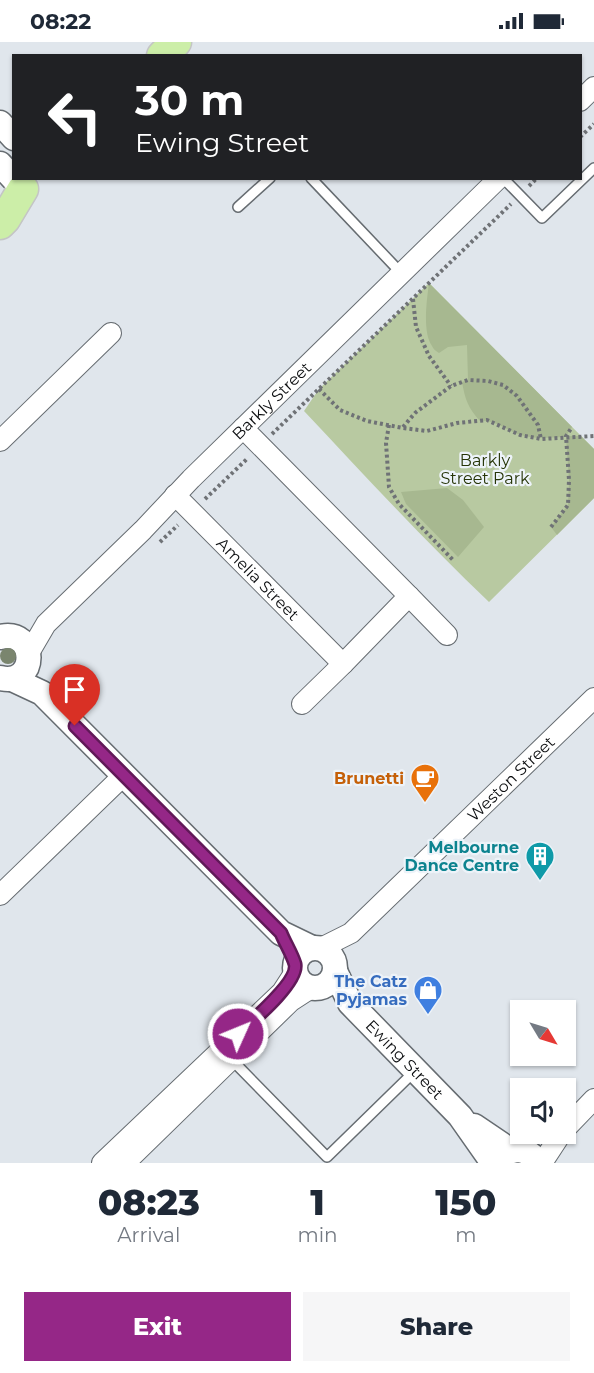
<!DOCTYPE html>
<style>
:root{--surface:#fff;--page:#f6f6f7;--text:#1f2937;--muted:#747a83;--accent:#952787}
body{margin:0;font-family:Montserrat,sans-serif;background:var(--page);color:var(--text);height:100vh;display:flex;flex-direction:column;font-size:22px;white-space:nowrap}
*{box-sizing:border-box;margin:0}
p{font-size:20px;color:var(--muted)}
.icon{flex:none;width:33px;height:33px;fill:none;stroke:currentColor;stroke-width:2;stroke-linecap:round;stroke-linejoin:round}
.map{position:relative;height:1121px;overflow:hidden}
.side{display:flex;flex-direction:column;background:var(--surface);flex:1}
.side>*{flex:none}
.banner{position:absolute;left:12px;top:12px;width:570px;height:126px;border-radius:0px;box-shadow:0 2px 4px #0004;background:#202124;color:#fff;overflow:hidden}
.needle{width:39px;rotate:128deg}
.controls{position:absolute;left:510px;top:958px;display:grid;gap:12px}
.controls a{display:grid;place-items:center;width:66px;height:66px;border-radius:0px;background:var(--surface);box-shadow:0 2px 4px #0004;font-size:30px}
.pin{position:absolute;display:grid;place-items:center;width:51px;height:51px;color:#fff;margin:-62px -26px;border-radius:50% 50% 50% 0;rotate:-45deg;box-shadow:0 0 6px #0007}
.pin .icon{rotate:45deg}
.me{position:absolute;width:66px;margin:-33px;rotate:46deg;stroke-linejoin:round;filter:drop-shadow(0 0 4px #0008)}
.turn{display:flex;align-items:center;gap:21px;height:126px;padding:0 24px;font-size:27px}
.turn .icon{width:78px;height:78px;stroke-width:2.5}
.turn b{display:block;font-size:42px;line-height:51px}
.eta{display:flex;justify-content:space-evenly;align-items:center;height:102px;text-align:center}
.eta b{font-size:36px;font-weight:800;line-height:42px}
.button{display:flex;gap:12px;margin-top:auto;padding:12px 24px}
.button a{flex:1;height:69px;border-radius:0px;background:var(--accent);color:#fff;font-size:24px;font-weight:800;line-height:69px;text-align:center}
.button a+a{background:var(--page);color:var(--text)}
.status{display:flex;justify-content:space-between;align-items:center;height:42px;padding:0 30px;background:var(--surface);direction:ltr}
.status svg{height:16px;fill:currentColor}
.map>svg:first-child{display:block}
</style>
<div class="status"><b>08:22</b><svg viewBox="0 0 49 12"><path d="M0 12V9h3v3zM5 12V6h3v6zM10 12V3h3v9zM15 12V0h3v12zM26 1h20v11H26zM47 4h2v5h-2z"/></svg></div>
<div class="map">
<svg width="594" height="1121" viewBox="0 0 594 1121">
<rect width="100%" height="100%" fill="#e0e6ec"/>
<!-- green -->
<path fill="#b8c9a1" d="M429 241 594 407V456L489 560C425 499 365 434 304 369L319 347Z"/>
<!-- forest -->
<g fill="#a7b890">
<path d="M429 241 572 385 566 394H581L594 407V456L557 493 551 485 568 463 569 438 566 395C549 395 538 398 521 393 507 389 495 377 480 379 468 366 465 357 462 340L468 338 467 303 448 305 439 311C436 309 433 307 432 304 422 290 427 257 429 241Z"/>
<path d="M447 446 463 458 484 485 458 515 406 462 401 450Z"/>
</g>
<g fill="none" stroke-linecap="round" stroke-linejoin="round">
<!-- service casing -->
<g stroke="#666c71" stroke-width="12">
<g id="service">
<path d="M311 136 402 232"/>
<path d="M503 136 542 176 594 126"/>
<path d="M238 165 270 136"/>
<path d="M232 1018 327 1115 414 1030"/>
</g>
</g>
<!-- minor casing -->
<g stroke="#666c71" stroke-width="22">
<g id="minor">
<path d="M580 59 594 45"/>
<path d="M0 399 111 291"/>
<path id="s1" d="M175 453 343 622 409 554 243 386"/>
<path d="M409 554 447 593"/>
<path id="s2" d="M29 611 46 582 143 488 191 437 499 136"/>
<path d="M302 662 343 622"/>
<path d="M0 853 124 733"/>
<path id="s3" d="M319 907 351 891 594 656"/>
<path d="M566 1086 594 1057"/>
<path d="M102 1121 282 950 295 930"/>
<path d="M125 1121 291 959 311 946"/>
<path d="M542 1121 561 1092"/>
</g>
</g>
<!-- tertiary casing -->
<g stroke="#666c71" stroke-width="27">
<g id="tertiary">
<path d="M0 81 14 96"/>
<path d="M0 122 23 147"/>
<path d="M0 595C38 586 38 645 0 636"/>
<path d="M12 637 42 651 281 891 312 906"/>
<circle cx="315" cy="926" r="20"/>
<path id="s4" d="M335 929 350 961 460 1074 493 1121"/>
<path d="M474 1084 511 1109"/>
<path d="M500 1116C512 1104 529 1106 538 1121"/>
</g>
</g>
<!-- primary casing -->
<g stroke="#c4c5c5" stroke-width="33">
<g id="primary">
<path d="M162 14 176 0"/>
<path d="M0 182 5 177 23 147"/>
</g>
</g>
<!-- path -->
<g stroke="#6f7276" stroke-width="4" stroke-dasharray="3 3" stroke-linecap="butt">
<path d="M580 95 594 82"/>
<path d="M529 144 537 136"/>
<path d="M413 257 416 285 429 314 451 344"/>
<path d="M319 347 340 368 367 379 403 386 427 389 457 381 487 378 520 393 541 397 594 394"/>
<path d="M389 383 386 401 389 445 399 462 454 519"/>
<path d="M403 385 415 371 451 344 468 338 488 339 503 343 517 354 538 383 541 397"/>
<path d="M272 392 511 162"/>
<path d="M205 457 248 416"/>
<path d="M551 485 568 463 569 438 566 394 572 385"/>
<path d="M160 500 178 483"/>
</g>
<!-- service -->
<use href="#service" stroke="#fff" stroke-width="9"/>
<!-- minor -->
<use href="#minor" stroke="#fff" stroke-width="20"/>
<!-- tertiary -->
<use href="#tertiary" stroke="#fff" stroke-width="24"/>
<!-- primary -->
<use href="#primary" stroke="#cceea8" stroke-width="30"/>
</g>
<!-- trees -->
<circle fill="#7a856e" cx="8" cy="614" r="8"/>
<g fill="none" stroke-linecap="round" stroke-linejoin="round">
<!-- route casing -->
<g stroke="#611958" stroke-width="15">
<path id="route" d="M75 684 281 891C285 901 292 912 295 922 299 940 251 980 238 992"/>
</g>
<!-- route -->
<use href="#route" stroke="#952787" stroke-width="10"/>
</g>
<!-- icons -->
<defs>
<g id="cafe-pin" transform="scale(1.5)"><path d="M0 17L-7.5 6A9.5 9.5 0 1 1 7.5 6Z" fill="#e8710a" stroke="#edf3f9"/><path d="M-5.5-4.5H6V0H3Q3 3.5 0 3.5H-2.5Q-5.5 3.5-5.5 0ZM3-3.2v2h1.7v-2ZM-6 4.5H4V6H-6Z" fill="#fff"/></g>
<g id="building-pin" transform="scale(1.5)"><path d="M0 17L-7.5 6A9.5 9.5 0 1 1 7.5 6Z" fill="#0f9aa8" stroke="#edf3f9"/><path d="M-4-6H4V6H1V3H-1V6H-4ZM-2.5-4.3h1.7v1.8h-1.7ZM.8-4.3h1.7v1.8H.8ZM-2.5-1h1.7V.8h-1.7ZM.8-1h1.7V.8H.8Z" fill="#fff"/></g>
<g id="shop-pin" transform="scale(1.5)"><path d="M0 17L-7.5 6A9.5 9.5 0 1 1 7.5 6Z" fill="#3f7fe0" stroke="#edf3f9"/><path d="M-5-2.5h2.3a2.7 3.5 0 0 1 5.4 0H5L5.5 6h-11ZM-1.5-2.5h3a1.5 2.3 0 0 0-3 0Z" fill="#fff"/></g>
</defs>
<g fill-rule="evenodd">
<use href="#cafe-pin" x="425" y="736"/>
<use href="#building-pin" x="540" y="814"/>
<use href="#shop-pin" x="428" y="948"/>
</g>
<g text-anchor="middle" stroke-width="4.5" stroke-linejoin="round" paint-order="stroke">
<!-- street labels -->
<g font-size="16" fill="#0b0d0f" stroke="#edf3f9">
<text dy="6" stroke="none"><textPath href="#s2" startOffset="351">Barkly Street</textPath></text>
<text dy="6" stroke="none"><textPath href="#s1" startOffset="118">Amelia Street</textPath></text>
<text dy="6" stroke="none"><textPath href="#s3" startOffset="258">Weston Street</textPath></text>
<text dy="6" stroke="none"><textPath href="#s4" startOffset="114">Ewing Street</textPath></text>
</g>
<!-- park labels -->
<g font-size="16" fill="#263507" stroke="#edf3f9">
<text x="485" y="424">Barkly<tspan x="485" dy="18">Street Park</tspan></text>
</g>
<!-- food labels -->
<g font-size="16" font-weight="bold" fill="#c56008" stroke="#edf3f9" text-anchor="end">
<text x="404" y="742">Brunetti</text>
</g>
<!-- culture labels -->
<g font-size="16" font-weight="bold" fill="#0d838f" stroke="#edf3f9" text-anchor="end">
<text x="519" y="811">Melbourne<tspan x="519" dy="18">Dance Centre</tspan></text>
</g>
<!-- shop labels -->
<g font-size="16" font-weight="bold" fill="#366cbe" stroke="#edf3f9" text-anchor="end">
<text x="407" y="945">The Catz<tspan x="407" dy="18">Pyjamas</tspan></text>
</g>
</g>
</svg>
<div class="controls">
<a><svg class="needle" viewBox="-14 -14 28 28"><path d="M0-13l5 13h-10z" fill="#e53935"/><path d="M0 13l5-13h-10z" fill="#747a83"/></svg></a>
<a><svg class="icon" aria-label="sound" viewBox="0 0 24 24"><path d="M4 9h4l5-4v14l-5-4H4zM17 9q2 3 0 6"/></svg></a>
</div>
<div class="pin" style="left:75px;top:684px;background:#d93025"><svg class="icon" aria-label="arrive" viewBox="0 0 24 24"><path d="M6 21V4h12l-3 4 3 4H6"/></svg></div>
<svg class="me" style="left:238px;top:992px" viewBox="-20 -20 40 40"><circle r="17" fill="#952787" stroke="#fff" stroke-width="3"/><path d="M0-11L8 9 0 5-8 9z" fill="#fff"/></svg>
<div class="banner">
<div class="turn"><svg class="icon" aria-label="left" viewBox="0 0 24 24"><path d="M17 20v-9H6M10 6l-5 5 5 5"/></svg><div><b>30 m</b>Ewing Street</div></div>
</div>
</div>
<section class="side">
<div class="eta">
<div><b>08:23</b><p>Arrival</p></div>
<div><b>1</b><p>min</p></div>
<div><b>150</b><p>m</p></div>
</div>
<div class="button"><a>Exit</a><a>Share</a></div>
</section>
